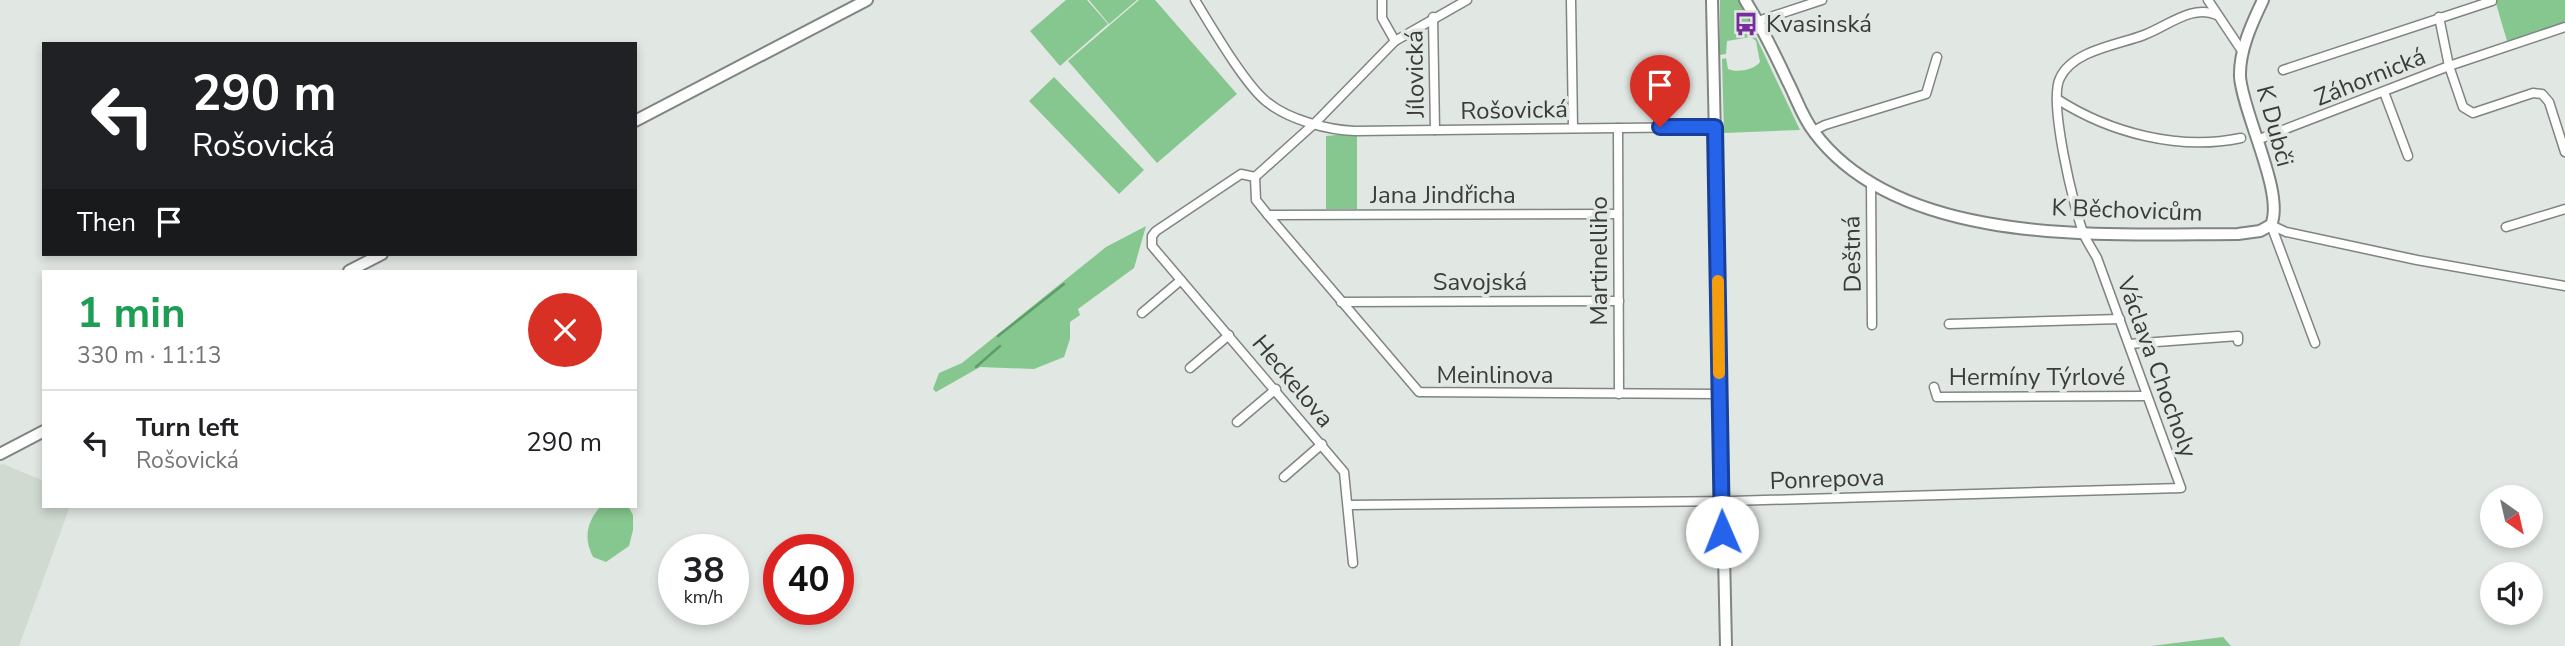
<!DOCTYPE html>
<meta charset="utf-8">
<style>
:root{--surface:#fff;--page:#f6f6f6;--text:#202124;--muted:#757577;--line:#e0e0e0}
body{margin:0;font-family:"Nunito Sans",sans-serif;background:var(--page);color:var(--text);height:100vh;display:flex;flex-direction:column;font-size:26px;white-space:nowrap}
*{box-sizing:border-box;margin:0}
p{font-size:23px;color:var(--muted)}
.icon{flex:none;width:38px;height:38px;fill:none;stroke:currentColor;stroke-width:2;stroke-linecap:round;stroke-linejoin:round}
.map{position:relative;flex:1;overflow:hidden}
.sheet{position:absolute;left:42px;top:270px;width:595px;height:238px;display:flex;flex-direction:column;background:var(--surface);border-radius:0px;box-shadow:0 4px 10px #0003}
.sheet>*{flex:none}
.top-card{position:absolute;left:42px;top:42px;width:595px;height:214px;border-radius:0px;box-shadow:0 4px 10px #0003;background:#202124;color:#fff;overflow:hidden}
.needle{width:46px;rotate:146deg}
.controls{position:absolute;left:2480px;top:485px;display:grid;gap:14px}
.controls a{display:grid;place-items:center;width:63px;height:63px;border-radius:50%;background:var(--surface);box-shadow:0 4px 10px #0003;font-size:35px}
.speed{position:absolute;left:658px;top:534px;display:flex;gap:14px;font-size:35px;font-weight:700;text-align:center}
.speed>*{display:grid;place-content:center;width:91px;height:91px;border-radius:50%;background:var(--surface);box-shadow:0 4px 10px #0003;line-height:1}
.speed small{font-size:18px;font-weight:400}
.speed .limit{border:10px solid #d22;background:#fff;color:#111}
.pin{position:absolute;display:grid;place-items:center;width:60px;height:60px;color:#fff;margin:-72px -30px;border-radius:50% 50% 50% 0;rotate:-45deg;box-shadow:0 0 7px #0007}
.pin .icon{rotate:45deg}
.me{position:absolute;width:77px;margin:-38px;rotate:359deg;stroke-linejoin:round;filter:drop-shadow(0 0 5px #0008)}
.turn{display:flex;align-items:center;gap:24px;height:147px;padding:0 35px;font-size:32px}
.turn .icon{width:91px;height:91px;stroke-width:2.5}
.turn b{display:block;font-size:49px;line-height:60px}
.then{display:flex;align-items:center;height:66px;padding:0 35px;background:#0003;gap:14px;font-size:26px}
.round{display:grid;place-items:center;flex:none;width:74px;height:74px;border-radius:37px;background:var(--page)}
.summary{display:flex;align-items:center;justify-content:space-between;height:119px;padding:0 35px}
h1{font-size:42px;font-weight:700;line-height:52px;color:#1e9e55}
ul{padding:0;list-style:none}
li{display:flex;align-items:center;gap:21px;height:105px;padding:0 35px;border-top:2px solid var(--line)}
li div{flex:1}
li b{display:block;font-size:26px}
li em{font-style:normal}
.map>svg:first-child{display:block}
</style>
<div class="map">
<svg width="2565" height="646" viewBox="0 0 2565 646">
<rect width="100%" height="100%" fill="#e1e7e2"/>
<!-- built -->
<path fill="#d0dad1" d="M3 464 44 481V506H70L19 646H0V465Z"/>
<!-- green -->
<g fill="#86c78f">
<path d="M1066 0H1087L1108 24 1060 66 1030 31Z"/>
<path d="M1089 0H1137L1109 24Z"/>
<path d="M1139 0H1155L1237 94 1157 163 1068 61Z"/>
<path d="M1720 0H1738L1758 33 1753 35 1756 37 1800 130 1724 133 1722 59 1726 58 1728 69C1737 73 1754 70 1760 62L1756 41 1751 37 1727 41 1726 54 1720 55Z"/>
<path d="M2495 0H2565V27L2507 41Z"/>
<path d="M1054 77 1144 170 1119 194 1029 101Z"/>
<path d="M1357 133V209H1326V136Z"/>
<path d="M1146 226 1134 268 1078 309 1080 315 1070 322V339L1064 357 1034 369 980 367 936 392 933 389 939 373 962 363 1106 247Z"/>
<path d="M601 506H628L633 515V530L629 546 606 562 593 557C583 538 587 521 601 506Z"/>
<path d="M2223 637 2231 646H2151Z"/>
</g>
<g fill="none" stroke-linecap="round" stroke-linejoin="round">
<!-- stream -->
<g stroke="#5d9d67" stroke-width="2.5">
<path d="M998 336 1064 284"/>
<path d="M976 367 1000 346"/>
</g>
<!-- street casing -->
<g stroke="#7f8580" stroke-width="11">
<g id="street">
<path d="M1195 0C1211 26 1245 85 1267 102 1289 120 1328 130 1355 131L1715 127"/>
<path d="M1382 0V18L1395 41"/>
<path d="M1571 0 1573 128"/>
<path d="M2208 0 2242 51"/>
<path d="M1433 17 1435 130"/>
<path d="M1758 21 1822 0"/>
<path d="M2565 27 2449 66 2463 107 2473 113 2533 93 2542 94 2549 102 2565 152"/>
<path d="M2283 70 2492 1"/>
<path d="M2384 92 2408 156"/>
<path d="M2057 99C2110 133 2179 151 2241 138"/>
<path d="M1618 128 1619 394"/>
<path d="M1813 131 1825 125 1926 94 1937 57"/>
<path d="M2257 140 2449 66 2439 17"/>
<path d="M1255 177 1256 200 1268 215 1419 392 1720 394"/>
<path d="M1255 177 1241 174 1156 231 1152 236V246L1344 472 1353 563"/>
<path d="M1255 177 1315 123 1395 41 1467 0"/>
<path d="M1871 182 1872 325"/>
<path d="M1268 215 1618 214"/>
<path d="M2271 225 2286 232 2417 260 2565 286"/>
<path d="M2271 225 2315 343"/>
<path d="M2506 227 2565 209"/>
<path d="M1341 302 1619 301"/>
<path d="M1142 313 1181 280"/>
<path d="M1949 324 2120 319"/>
<path d="M2129 344 2238 336V341"/>
<path d="M1190 368 1229 335"/>
<path d="M1934 387 1937 397 2147 396"/>
<path d="M1237 422 1276 389"/>
<path d="M1284 477 1322 444"/>
<path d="M1348 505 1732 501 2181 488 2097 258C2093 251 2088 243 2084 235 2074 209 2048 101 2060 78 2073 50 2118 45 2144 35 2168 26 2192 4 2217 15"/>
</g>
</g>
<!-- secondary casing -->
<g stroke="#7f8580" stroke-width="14">
<g id="secondary">
<path d="M1712 0 1726 646"/>
<path d="M1745 0C1761 26 1774 52 1787 80 1796 97 1802 117 1814 132 1901 249 2109 234 2238 234L2260 231 2271 225C2285 194 2243 114 2240 77 2239 51 2252 23 2263 0"/>
<path d="M635 121 867 0"/>
<path d="M349 271 382 254"/>
<path d="M0 454 44 431"/>
</g>
</g>
<!-- street -->
<use href="#street" stroke="#fff" stroke-width="8"/>
<!-- secondary -->
<use href="#secondary" stroke="#fff" stroke-width="10"/>
</g>
<g fill="none" stroke-linecap="round" stroke-linejoin="round">
<!-- route casing -->
<g stroke="#184099" stroke-width="18">
<path id="route" d="M1660 127H1715L1722 532"/>
</g>
<!-- route -->
<use href="#route" stroke="#2563eb" stroke-width="12"/>
<!-- slow -->
<path stroke="#f59e0b" stroke-width="12" d="M1718 281 1719 373"/>
</g>
<!-- icons -->
<defs>
<g id="bus-bare" transform="scale(1.89)"><path d="M-5-6H5V4H4V6H2V4H-2V6H-4V4H-5ZM-3.5-4V0h7V-4ZM-3.5 1.2v1.5H-2V1.2ZM2 1.2v1.5H3.5V1.2Z" fill="#782d9f" stroke="#e1e7e2" stroke-width="2.5" paint-order="stroke"/></g>
</defs>
<g fill-rule="evenodd">
<use href="#bus-bare" x="1746" y="24"/>
</g>
<g text-anchor="middle" stroke-width="7" stroke-linejoin="round" paint-order="stroke">
<!-- poi labels -->
<g font-size="24" fill="#3a3c3a" stroke="#e1e7e2" text-anchor="start">
<text x="1766" y="32">Kvasinská</text>
</g>
<!-- street labels -->
<g font-size="24" fill="#3a3c3a" stroke="#e1e7e2">
<text transform="translate(1415 74) rotate(-91)" y="8">Jílovická</text>
<text transform="translate(2370 77) rotate(-22)" y="8">Záhornická</text>
<text transform="translate(1514 110) rotate(-1)" y="8">Rošovická</text>
<text transform="translate(2275 126) rotate(75)" y="8">K Dubči</text>
<text x="1443" y="203">Jana Jindřicha</text>
<text transform="translate(2127 210) rotate(2)" y="8">K Běchovicům</text>
<text transform="translate(1852 254) rotate(-91)" y="8">Deštná</text>
<text transform="translate(1599 261) rotate(-90)" y="8">Martinelliho</text>
<text x="1480" y="290">Savojská</text>
<text transform="translate(2157 367) rotate(70)" y="8">Václava Chocholy</text>
<text x="1495" y="383">Meinlinova</text>
<text x="2037" y="385">Hermíny Týrlové</text>
<text transform="translate(1293 381) rotate(50)" y="8">Heckelova</text>
<text transform="translate(1827 479) rotate(-2)" y="8">Ponrepova</text>
</g>
</g>
</svg>
<div class="controls">
<a><svg class="needle" viewBox="-14 -14 28 28"><path d="M0-13l5 13h-10z" fill="#e53935"/><path d="M0 13l5-13h-10z" fill="#757577"/></svg></a>
<a><svg class="icon" aria-label="sound" viewBox="0 0 24 24"><path d="M4 9h4l5-4v14l-5-4H4zM17 9q2 3 0 6"/></svg></a>
</div>
<div class="speed"><div>38<small>km/h</small></div><div class="limit">40</div></div>
<div class="pin" style="left:1660px;top:127px;background:#d93025"><svg class="icon" aria-label="arrive" viewBox="0 0 24 24"><path d="M6 21V4h12l-3 4 3 4H6"/></svg></div>
<svg class="me" style="left:1722px;top:532px" viewBox="-20 -20 40 40"><circle r="19" fill="#fff"/><path d="M0-13L10 11 0 6-10 11z" fill="#2563eb"/></svg>
<div class="top-card">
<div class="turn"><svg class="icon" aria-label="left" viewBox="0 0 24 24"><path d="M17 20v-9H6M10 6l-5 5 5 5"/></svg><div><b>290 m</b>Rošovická</div></div>
<div class="then">Then<svg class="icon" aria-label="arrive" viewBox="0 0 24 24"><path d="M6 21V4h12l-3 4 3 4H6"/></svg></div>
</div>
<section class="sheet">
<div class="summary"><div><h1>1 min</h1><p>330 m · 11:13</p></div><a class="round" style="background:#d93025;color:#fff"><svg class="icon" aria-label="close" viewBox="0 0 24 24"><path d="M6 6l12 12M18 6L6 18"/></svg></a></div>
<ul>
<li><svg class="icon" aria-label="left" viewBox="0 0 24 24"><path d="M17 20v-9H6M10 6l-5 5 5 5"/></svg><div><b>Turn left</b><p>Rošovická</p></div><em>290 m</em></li>
</ul>
</section>
</div>
